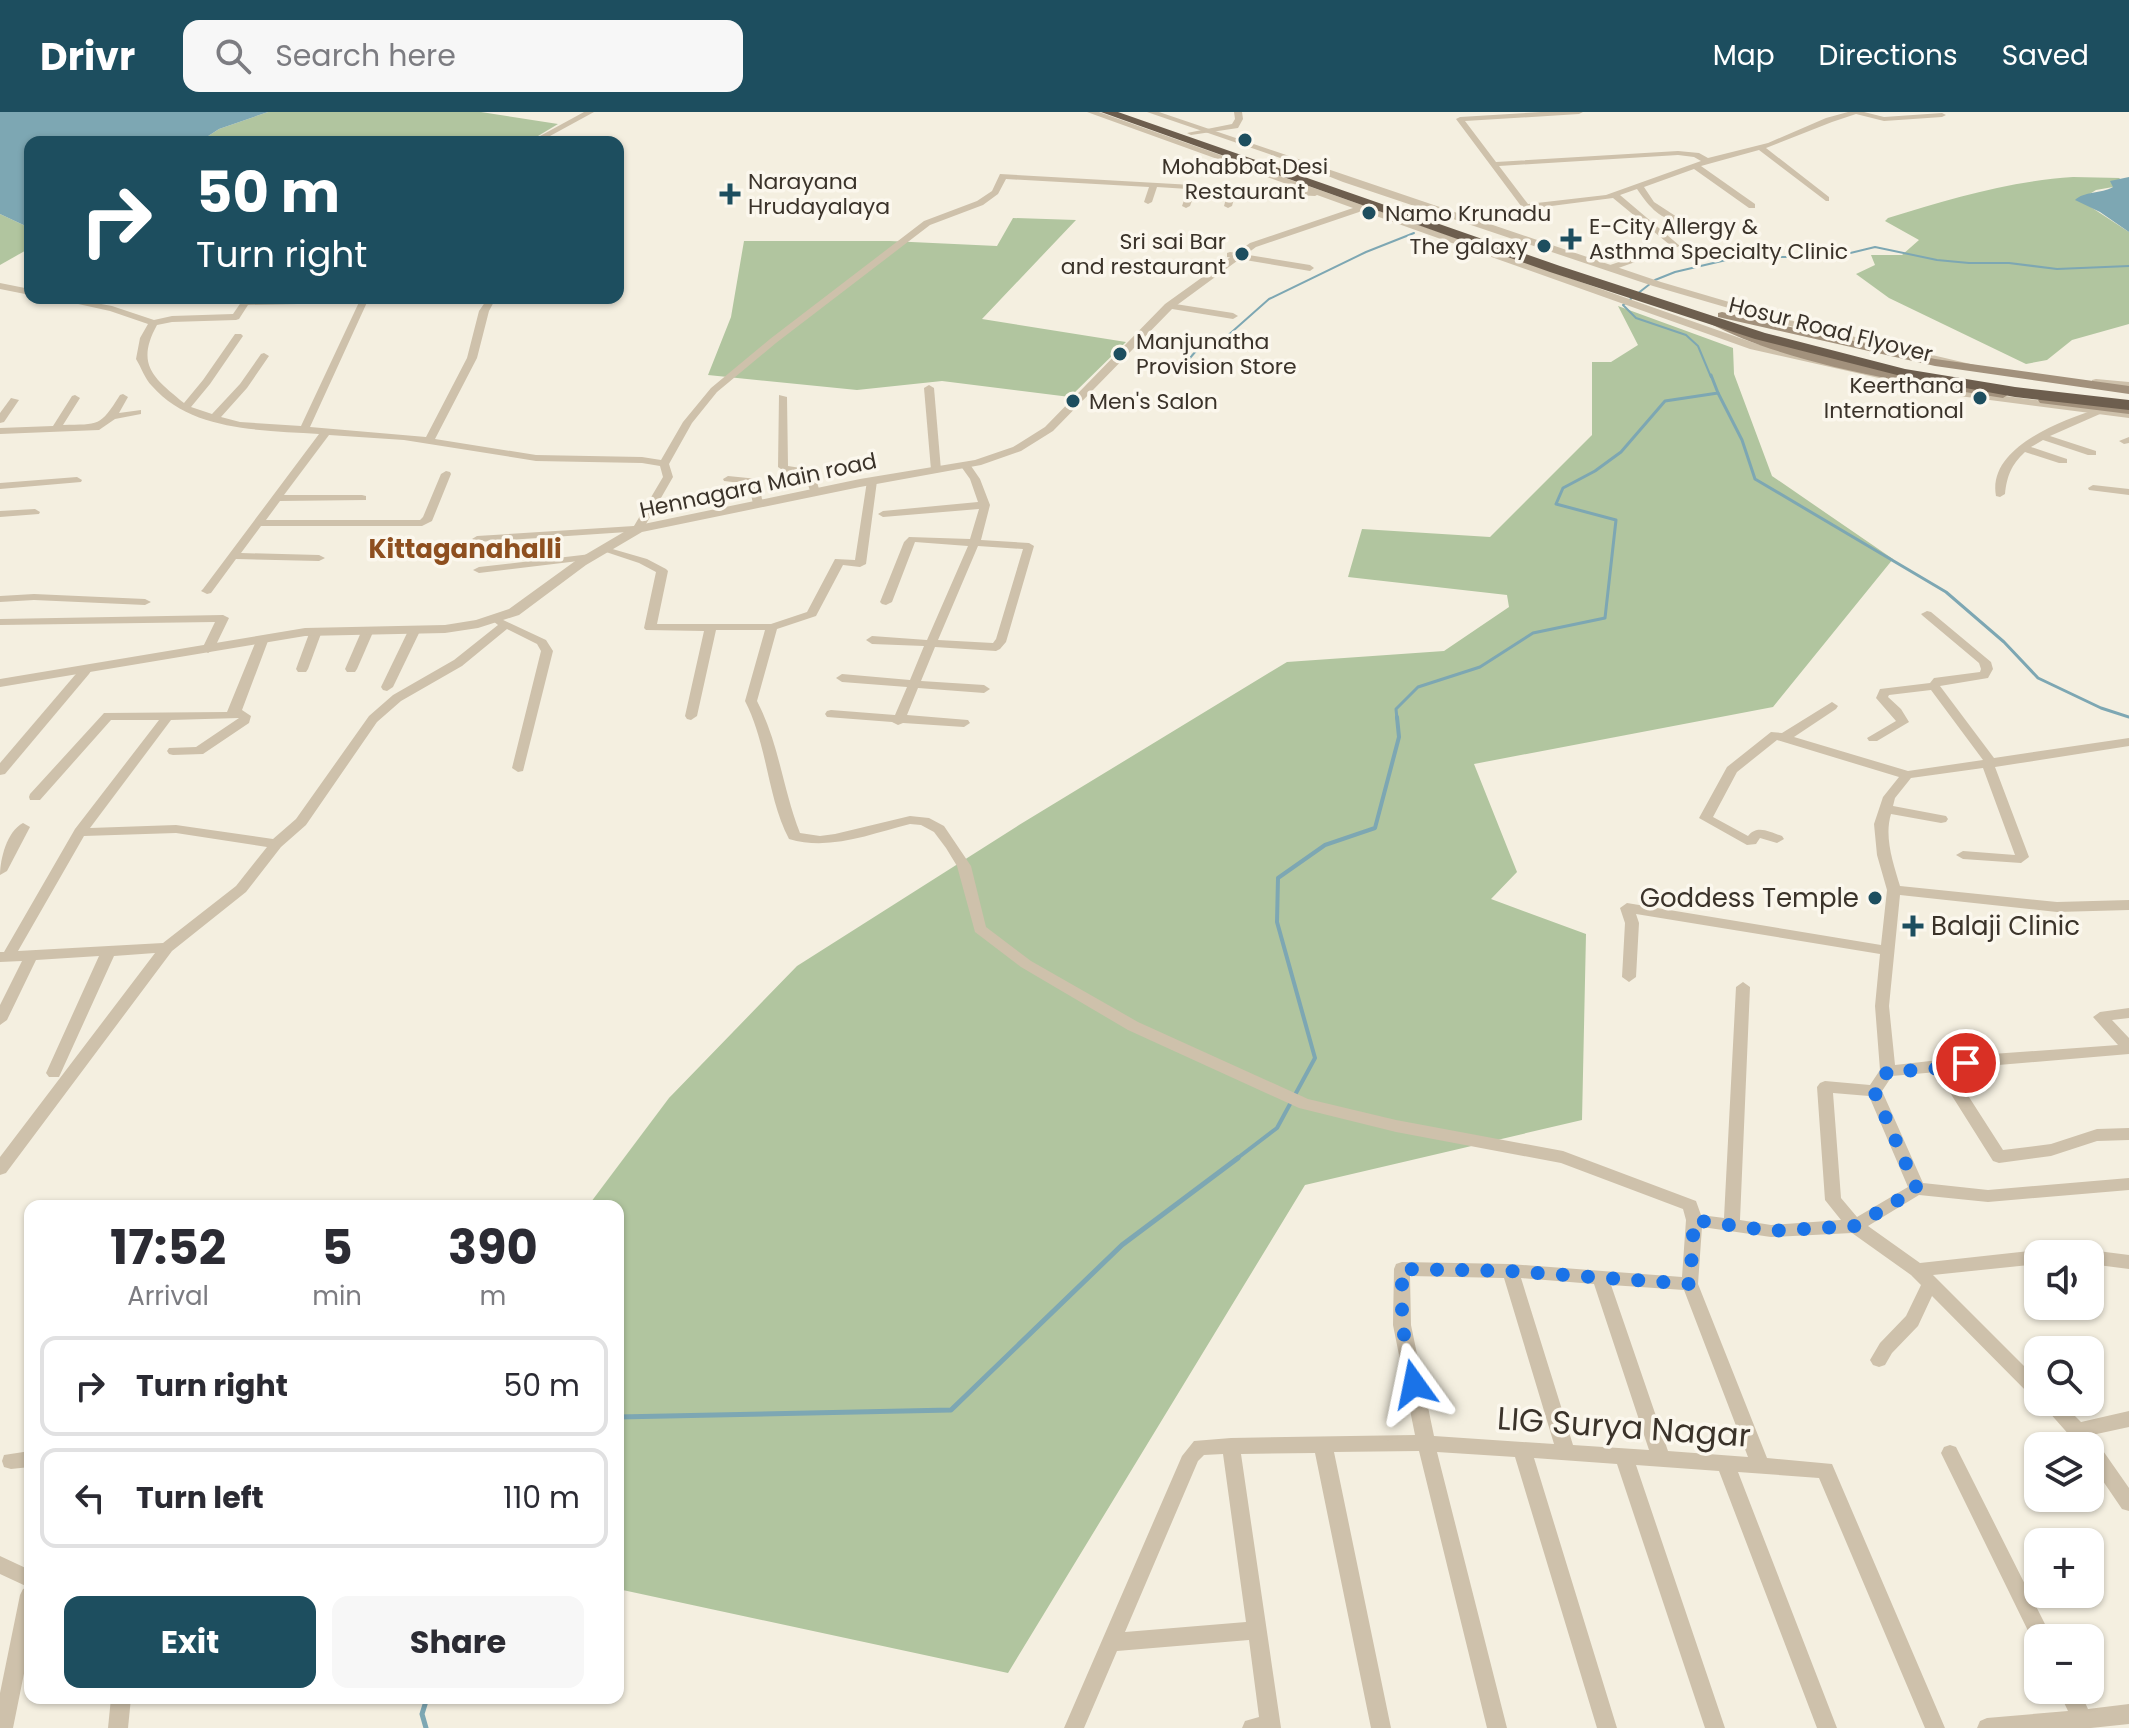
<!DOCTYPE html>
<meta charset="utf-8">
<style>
:root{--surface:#fff;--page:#f7f7f7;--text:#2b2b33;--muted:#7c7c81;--line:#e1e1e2;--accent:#1d4e5f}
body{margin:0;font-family:Poppins,sans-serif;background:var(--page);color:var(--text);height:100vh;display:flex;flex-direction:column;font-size:30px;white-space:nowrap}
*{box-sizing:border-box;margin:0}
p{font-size:26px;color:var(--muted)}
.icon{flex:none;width:44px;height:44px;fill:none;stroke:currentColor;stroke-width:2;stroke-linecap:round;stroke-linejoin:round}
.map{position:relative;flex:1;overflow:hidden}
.sheet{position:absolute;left:24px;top:1088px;width:600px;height:504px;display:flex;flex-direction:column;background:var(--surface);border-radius:16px;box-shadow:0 2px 6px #0004}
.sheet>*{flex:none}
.guide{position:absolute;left:24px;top:24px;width:600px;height:168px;border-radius:16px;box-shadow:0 2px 6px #0004;background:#1d4e5f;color:#fff;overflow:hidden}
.fabs{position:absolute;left:2024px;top:1128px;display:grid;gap:16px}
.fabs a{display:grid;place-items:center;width:80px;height:80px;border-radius:16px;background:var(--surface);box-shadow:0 2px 6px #0004;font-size:40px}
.pin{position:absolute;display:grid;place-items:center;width:68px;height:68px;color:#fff;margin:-34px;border:4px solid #fff;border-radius:50%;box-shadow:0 2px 8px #0007}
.me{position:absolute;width:88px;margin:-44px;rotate:348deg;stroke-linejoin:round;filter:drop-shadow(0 0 6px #0008)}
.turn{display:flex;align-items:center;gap:28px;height:168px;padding:0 40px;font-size:36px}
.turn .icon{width:104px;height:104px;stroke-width:2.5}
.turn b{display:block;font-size:56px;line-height:68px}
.eta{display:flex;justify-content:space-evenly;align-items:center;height:136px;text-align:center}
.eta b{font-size:48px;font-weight:700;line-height:56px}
.action{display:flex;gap:16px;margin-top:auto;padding:16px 40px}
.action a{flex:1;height:92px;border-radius:16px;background:var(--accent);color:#fff;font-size:32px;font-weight:700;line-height:92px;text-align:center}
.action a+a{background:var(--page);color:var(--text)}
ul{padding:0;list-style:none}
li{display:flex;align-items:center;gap:24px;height:100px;margin:0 16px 12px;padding:0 24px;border:4px solid var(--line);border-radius:16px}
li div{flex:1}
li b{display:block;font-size:30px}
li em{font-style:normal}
header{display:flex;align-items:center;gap:48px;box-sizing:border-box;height:112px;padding:0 40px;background:var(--accent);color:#fff}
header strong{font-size:38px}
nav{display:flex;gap:44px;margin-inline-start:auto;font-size:28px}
.search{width:560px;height:72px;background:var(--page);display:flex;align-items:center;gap:20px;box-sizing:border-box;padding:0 28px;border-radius:16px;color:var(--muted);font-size:30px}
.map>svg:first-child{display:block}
</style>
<header>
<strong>Drivr</strong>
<div class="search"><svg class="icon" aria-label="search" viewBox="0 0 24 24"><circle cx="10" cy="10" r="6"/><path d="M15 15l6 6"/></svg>Search here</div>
<nav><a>Map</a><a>Directions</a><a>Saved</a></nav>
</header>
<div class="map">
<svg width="2129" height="1616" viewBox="0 0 2129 1616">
<rect width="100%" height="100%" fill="#f4efe0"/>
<!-- green -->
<g fill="#b1c59f">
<path d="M268 0H481L558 12 528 30H199L219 17Z"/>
<path d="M2073 65 2120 66 2113 75 2096 78 2080 88 2129 120V212L2072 228 2047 248 2026 252 1889 186 1856 162 1875 153 1871 143H1902L1919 128 1885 109 1888 106C1949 87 2009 69 2073 65Z"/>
<path d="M0 102 30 116V136L0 153Z"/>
<path d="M1013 106 1076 108 982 207 1126 230 1070 285 942 269 857 278 708 263 731 205 744 129H890L997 134Z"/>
<path d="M1618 194 1733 236 1734 262 1772 364 1893 447 1773 595 1474 652 1517 760 1491 787 1586 822 1582 1008 1305 1073 1008 1561 618 1477V1094H588L669 986 797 854 1019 713 1287 550 1444 539 1509 495 1507 483 1348 465 1362 417 1490 425 1592 323V250H1611L1638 233Z"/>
</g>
<!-- water -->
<g fill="#7da7b3">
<path d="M0 0H268L219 17 199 30H30V116L0 102Z"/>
<path d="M2129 65V120L2100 100 2075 88C2084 79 2101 82 2113 75L2110 69Z"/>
</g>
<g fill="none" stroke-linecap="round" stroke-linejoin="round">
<!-- stream-far3 -->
<g stroke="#7da7b3" stroke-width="2">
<path d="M1183 254 1196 239 1209 230 1225 226 1269 187 1366 140 1414 121"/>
<path d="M1711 265 1698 234 1686 223 1636 206 1623 193 1655 168 1675 160 1739 145H1834L1875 135 1937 148 1969 151H2009L2057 157 2129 154"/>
</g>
<!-- stream-far2 -->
<g stroke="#7da7b3" stroke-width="3">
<path d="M1718 281 1742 328 1755 367 1946 480 2004 530 2038 566 2101 596 2129 605"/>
<path d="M1397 607 1396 597 1418 575 1480 555 1533 521 1605 506 1616 408 1556 392 1563 376 1595 359 1621 340 1665 289 1718 281 1711 263"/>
</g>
<!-- stream-far1 -->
<path stroke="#7da7b3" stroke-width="4" d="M1235 1048 1277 1016 1315 946 1277 810 1278 766 1325 733 1375 716 1399 625 1397 605"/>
<!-- stream -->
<g stroke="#7da7b3" stroke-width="5">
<path d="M618 1305 951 1298 1122 1133 1238 1046"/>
<path d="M426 1616 422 1602 427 1586"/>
</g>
<!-- minor -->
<g fill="#cec1ab" fill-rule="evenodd">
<path d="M584 0H594L539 30H529Z"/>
<path d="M1234 0H1242L1243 7 1238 16 1191 23 1187 21 1232 12 1235 7Z"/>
<path d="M1541 0H1583L1579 2 1465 9 1496 50 1678 39 1699 41 1708 46 1768 31 1826 6 1848 0H1864L1884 5 1942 1 1946 3 1942 5 1884 9 1856 2 1832 10 1766 36 1829 85V89H1826L1759 38 1701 54 1755 92V96H1749L1694 57 1644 75 1654 90 1677 105V109C1659 107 1647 92 1637 77L1620 83 1680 134 1610 159 1606 156 1607 154 1670 133 1613 86 1528 97 1483 116 1476 114 1521 94 1456 7 1460 5ZM1678 43 1694 45 1701 49 1606 83 1528 92 1499 54Z"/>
<path d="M1000 62 1315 80 1319 82 1315 84 1236 80 1232 94 1228 96 1224 94 1228 79 1196 78 1190 94 1186 96 1182 94 1188 77 1157 75 1152 90 1148 92 1144 90 1149 75 1006 67 998 82 983 93 930 113 776 231 717 280 692 311 669 352 673 365 642 419 477 430 472 427 477 424 634 414 663 365 660 354 642 351 536 349 404 328 329 323 284 383H362L366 384V388L280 389 266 408H420L423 405 441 362 446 359 450 360 451 362 432 409 422 414H261L241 441 319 443 325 446 319 449 236 447 211 481 207 482 201 479 203 477 319 322C263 318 192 320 152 274 145 267 141 255 136 247L140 226 148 212 110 199 51 186H69L112 194 154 208 172 204 233 202 244 186 301 187V191L298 192 248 193 239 207 236 208 172 210 157 213C135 253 154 266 184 291L203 268 235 222H241L243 224 210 272 191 295 212 302 240 272 261 242 264 241 269 244 247 276 221 305 240 310 301 314 361 186H369L310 315 426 325 467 246 479 199 488 186H496L489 199 477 246 435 327 536 343 642 345 661 348 683 310 711 276 770 227 924 109 977 89 992 79Z"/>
<path d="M1230 140 1310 153 1314 156 1310 159 1227 145V141Z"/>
<path d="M0 171 30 177V183L0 177Z"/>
<path d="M1169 191 1233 201 1238 204 1233 207 1166 196 1165 194Z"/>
<path d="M929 273 934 276 941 358 936 361 931 358 924 276Z"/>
<path d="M123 282 128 285 119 301 141 298V302L115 307 99 318 0 322V316L53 314 72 284 75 283 80 286 63 313C99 312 100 315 120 283Z"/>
<path d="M779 283 787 285 788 354 813 358 820 380 819 382H811L805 363 787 361 778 355Z"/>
<path d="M11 286 19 288 4 310 0 311V301Z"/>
<path d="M2097 297 2102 300 2100 302 2050 324 2096 339V343H2088L2043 328 2031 335 2067 347V351H2059L2025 340C2011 353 2007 364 2005 382L2000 385 1996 384C1987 336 2060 309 2097 297Z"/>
<path d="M2129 325V331L2124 332 2119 329Z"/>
<path d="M965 350 969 351 980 367 990 393 981 428 1029 431 1034 434 1006 530 1000 537 996 539 935 535 921 569 984 573 990 577 984 581 918 576 907 603 968 608 970 611 964 615 903 611 898 613 892 610 827 605 825 602 827 599 831 598 895 603 907 575 842 570 836 566 842 562 910 568 924 534 872 532 866 528 872 524 927 528 968 434 915 430 892 490 886 493 882 492 880 490 904 430 909 425 970 427 979 397 883 405 878 402 883 399 978 390 970 367 960 353ZM978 434 1023 437 996 527 993 531 938 528Z"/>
<path d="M728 364 758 367 763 392 762 394H754L753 392 749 372 724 369 723 367Z"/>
<path d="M77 365 82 368 81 370 0 377V371Z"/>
<path d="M872 366 877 369 866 452 860 455 843 453 816 504 777 517 757 589C779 631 783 678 800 721L820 724 835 722 910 704 929 706 944 714 971 754 986 815 1031 849 1138 910 1308 987 1396 1008 1563 1039 1696 1089 1701 1103 1724 1106 1736 875 1743 870 1750 875 1740 1108 1771 1113 1841 1108 1825 1088 1817 975 1820 971 1825 969 1870 973 1880 958 1875 894 1880 842 1636 802 1639 811 1636 865 1629 870 1622 865 1625 811 1620 796 1627 791 1881 833 1887 778 1877 743 1874 712 1883 685 1899 665 1777 628 1737 660 1713 705 1748 724C1757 712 1770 720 1782 724L1784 727 1777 731 1760 726 1756 732 1747 733 1699 706 1727 655 1771 620 1782 621 1832 590 1838 594 1836 597 1794 625 1908 659 1983 648 1931 578 1889 583 1888 585 1901 597 1909 610 1877 629H1869L1867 626 1896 609 1876 586 1880 577 1930 571 1934 566 1980 560 1981 557 1979 551 1923 504 1921 502 1927 499 1931 500 1991 550 1993 557 1988 566 1940 574 1994 646 2129 626V634L1995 655 2029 745 2021 751 1963 747 1956 743 1963 739 2015 743 1983 656 1911 666 1895 686 1893 694 1946 704 1948 707 1946 710 1941 711 1891 702C1884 725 1893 751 1900 774L2057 790 2129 788V798L2057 800 1900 783 1889 894 1895 953 1992 942 2118 933 2093 905 2100 900 2129 896V906L2112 908 2129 926V942L1951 957 2003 1038 2051 1032 2097 1017 2129 1016V1028L2097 1029 2051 1044 1999 1051 1993 1049 1937 960 1892 964 1882 979 1923 1071 1988 1078 2129 1066V1078L1988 1090 1919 1083 1868 1114 1920 1151 2038 1138 2044 1140 2045 1142H2038V1152L1933 1163 2038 1268V1287L2032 1285 1932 1184 1918 1214 1892 1241 1885 1253 1879 1255 1873 1253 1870 1248 1880 1231 1906 1204 1921 1173 1911 1163 1852 1121 1771 1125 1702 1115 1698 1172 1767 1346 1832 1352 1945 1616H1925L1819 1366 1738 1360 1837 1616H1817L1719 1359 1636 1353 1725 1616H1705L1617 1352 1534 1346 1617 1616H1597L1515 1345 1437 1340 1507 1616H1487L1419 1339 1334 1340 1391 1616H1371L1315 1341 1241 1342 1281 1616H1242L1245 1609 1259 1605 1249 1528 1117 1539 1084 1616H1064L1182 1344 1194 1329 1231 1326 1415 1323 1393 1213 1394 1157 1396 1152 1402 1150 1510 1152 1682 1165 1686 1108 1683 1097 1561 1051 1396 1020 1299 996 1128 918 1021 855 975 820 957 754 946 736 934 720 921 713 910 712C870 722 830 739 789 727 767 685 768 634 745 589L765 518H716L697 604 691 608 687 607 685 604 704 519 646 518 644 516 656 460 639 451 600 438 605 435 609 436 647 447 666 457 668 459 657 512H771L807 500 835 447 855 448 867 369ZM1833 981 1869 984 1908 1075 1857 1105 1841 1086ZM1410 1164 1504 1166 1554 1332 1434 1324 1411 1213ZM1521 1166 1594 1172 1649 1338 1573 1333ZM1611 1173 1684 1178 1748 1345 1668 1339ZM1223 1342 1246 1510 1125 1520 1198 1349 1204 1343Z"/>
<path d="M2093 373 2129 377V383L2089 378 2088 376Z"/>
<path d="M35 397 40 400 39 402 0 405V399Z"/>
<path d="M591 442 595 443V447L479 461 473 458 479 455Z"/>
<path d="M34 482 145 487 151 490 145 493 34 488 0 490V484Z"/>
<path d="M223 503 229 506 214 537 208 541 202 537 215 510 0 513V507Z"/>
<path d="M499 506 546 528 553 539 523 659 518 660 512 656 541 539 537 532 507 517 462 554 401 589 377 610 306 713 281 735 246 780 172 839 6 1061 0 1063V1045L155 841 114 844 59 965H49L46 961 99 844 36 848 7 908 0 913V893L22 849 0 850V840H4L75 717 159 608H111L40 688H30L29 685 30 682 104 601 227 600 256 529 262 525 268 529 242 598 251 604 249 611 203 642 173 643 169 642 167 639 169 636 196 635 239 606 171 608 90 716 176 713 273 727 296 707 369 604 393 583 454 548 498 513 493 509ZM176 721 267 735 236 774 163 831 18 839 84 724Z"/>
<path d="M415 514 421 517 393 575 387 579 383 578 381 575 409 517Z"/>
<path d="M368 515 374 518 357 557 355 560H347L345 557 362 518Z"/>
<path d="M316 516 322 519 308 557 306 560H298L296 557 310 519Z"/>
<path d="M85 555 91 559 89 562 5 662 0 663V651L81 556Z"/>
<path d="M23 711 30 715 7 759 0 763C0 747 7 719 23 711Z"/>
<path d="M2090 1138 2129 1143V1157L2090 1152V1142H2083Z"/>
<path d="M2040 1290H2061L2081 1310 2129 1299V1315L2092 1323 2129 1376V1399L2122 1397 2090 1350V1334H2079Z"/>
<path d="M1950 1333 1956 1335 2052 1526H2038V1534L2035 1533 1941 1341 1944 1335Z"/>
<path d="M30 1339V1355L11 1357 4 1355 2 1349 4 1343Z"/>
<path d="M0 1444 30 1458V1532L13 1616H0V1581L20 1483 23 1477 28 1475 0 1462Z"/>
<path d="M2058 1578H2079L2088 1597 2129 1592V1612L2091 1616H1977L1980 1609 1987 1606 2068 1599Z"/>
<path d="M111 1586H131L128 1616H108Z"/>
</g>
<!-- tertiary -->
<g fill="#cec1ab" fill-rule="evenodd">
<path d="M1087 0H1099L1362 93 1374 91 1376 93 1371 96 1757 232 1959 278 2129 300V306L1959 284 1750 237 1362 99 1256 135 1173 196 1053 319 1021 339 981 353 860 375 642 420 586 453 519 503 478 516 445 521 305 524 0 575V567L305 516 445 513 476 508 509 497 578 447 634 414 860 367 975 348 1013 335 1045 315 1165 192 1250 131 1353 96Z"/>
<path d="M1147 0H1159L1661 170 1817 216 1979 254 1974 257 1811 220 1653 174 1343 70 1295 51Z"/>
<path d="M2096 267 2129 270V276L2092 272V268Z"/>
</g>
<!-- secondary -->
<g fill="#a2917c" fill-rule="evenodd">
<path d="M1722 200 1935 247 2129 274V282L1935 254 1718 205V201Z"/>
<path d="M1709 207C1717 206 1781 231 1796 235 1864 254 1933 267 2003 278L2009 282 2003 286C1914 272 1788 253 1709 211Z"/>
<path d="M2044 284 2129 294V302L2040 291 2038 288Z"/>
</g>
<!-- trunk -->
<path fill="#6d5e4e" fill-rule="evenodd" d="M1101 0H1118L1560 154 1765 221 1905 257 2015 275 2129 288V298L2015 285 1905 265 1755 227 1550 160Z"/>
</g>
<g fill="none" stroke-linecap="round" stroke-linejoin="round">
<!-- route -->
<path stroke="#1a73e8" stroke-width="14" stroke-dasharray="0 25.2" d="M1414 1272 1402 1213V1157L1510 1159 1690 1172 1694 1108 1771 1119 1855 1114 1917 1077 1874 979 1888 959 1928 958 1966 951"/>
</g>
<!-- markers -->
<g fill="#1d4e5f" stroke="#fbf7ed" stroke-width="3">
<circle cx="1245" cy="28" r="8"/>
<path d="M726 70h8v8h8v8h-8v8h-8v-8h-8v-8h8z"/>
<circle cx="1369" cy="101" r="8"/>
<path d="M1567 115h8v8h8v8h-8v8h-8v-8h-8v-8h8z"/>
<circle cx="1544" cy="134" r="8"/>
<circle cx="1242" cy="142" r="8"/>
<circle cx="1120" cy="242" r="8"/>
<circle cx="1980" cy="286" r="8"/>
<circle cx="1073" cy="289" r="8"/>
<circle cx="1875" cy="786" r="8"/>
<path d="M1909 802h8v8h8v8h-8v8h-8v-8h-8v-8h8z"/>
</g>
<g text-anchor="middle" stroke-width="7" stroke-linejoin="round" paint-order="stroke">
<!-- far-poi labels -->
<g font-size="22" fill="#3b332a" stroke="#fbf7ed" text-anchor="start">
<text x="1245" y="62" text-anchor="middle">Mohabbat Desi<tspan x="1245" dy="25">Restaurant</tspan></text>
<text x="748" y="77">Narayana<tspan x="748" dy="25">Hrudayalaya</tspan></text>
<text x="1385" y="109">Namo Krunadu</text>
<text x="1589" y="122">E-City Allergy &amp;<tspan x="1589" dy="25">Asthma Specialty Clinic</tspan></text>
<text x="1226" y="137" text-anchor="end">Sri sai Bar<tspan x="1226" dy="25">and restaurant</tspan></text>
<text x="1528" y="142" text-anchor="end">The galaxy</text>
<text x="1136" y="237">Manjunatha<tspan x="1136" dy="25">Provision Store</tspan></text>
<text x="1964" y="281" text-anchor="end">Keerthana<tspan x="1964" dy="25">International</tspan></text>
<text x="1089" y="297">Men's Salon</text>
</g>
<!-- far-street labels -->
<g font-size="22" fill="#3b332a" stroke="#fbf7ed">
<text transform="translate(1831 217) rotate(14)" y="8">Hosur Road Flyover</text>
<text transform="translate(758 373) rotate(-12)" y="8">Hennagara Main road</text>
</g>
<!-- far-quarter labels -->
<g font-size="26" font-weight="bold" fill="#8e4f1f" stroke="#fbf7ed">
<text x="465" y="446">Kittaganahalli</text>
</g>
<!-- poi labels -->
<g font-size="26" fill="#3b332a" stroke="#fbf7ed" text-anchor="end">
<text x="1859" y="795">Goddess Temple</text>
<text x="1931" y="823" text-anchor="start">Balaji Clinic</text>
</g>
<!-- near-street labels -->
<g font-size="32" fill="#3b332a" stroke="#fbf7ed">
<text transform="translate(1624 1315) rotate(4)" y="11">LIG Surya Nagar</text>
</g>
</g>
</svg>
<div class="fabs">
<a><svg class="icon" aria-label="sound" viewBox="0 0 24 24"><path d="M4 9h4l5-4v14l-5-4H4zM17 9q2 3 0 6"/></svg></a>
<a><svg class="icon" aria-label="search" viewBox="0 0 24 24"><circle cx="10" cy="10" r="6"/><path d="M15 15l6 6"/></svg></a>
<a><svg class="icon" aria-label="layers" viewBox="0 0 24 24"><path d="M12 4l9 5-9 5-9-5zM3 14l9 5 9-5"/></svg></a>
<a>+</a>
<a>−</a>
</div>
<div class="pin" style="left:1966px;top:951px;background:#d93025"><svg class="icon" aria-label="arrive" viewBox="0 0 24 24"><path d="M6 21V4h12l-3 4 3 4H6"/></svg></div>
<svg class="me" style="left:1414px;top:1272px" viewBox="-20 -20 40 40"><path d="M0-17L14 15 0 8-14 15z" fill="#1a73e8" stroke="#fff" stroke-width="4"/></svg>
<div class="guide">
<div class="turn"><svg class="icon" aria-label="right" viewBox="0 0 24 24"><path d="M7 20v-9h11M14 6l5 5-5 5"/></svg><div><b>50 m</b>Turn right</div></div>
</div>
<section class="sheet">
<div class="eta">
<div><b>17:52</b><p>Arrival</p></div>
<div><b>5</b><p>min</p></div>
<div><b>390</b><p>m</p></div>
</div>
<ul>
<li><svg class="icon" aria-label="right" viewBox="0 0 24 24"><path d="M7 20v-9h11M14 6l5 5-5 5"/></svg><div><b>Turn right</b></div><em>50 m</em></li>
<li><svg class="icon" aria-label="left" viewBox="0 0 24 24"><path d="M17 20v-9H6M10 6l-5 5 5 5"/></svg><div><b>Turn left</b></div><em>110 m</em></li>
</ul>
<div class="action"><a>Exit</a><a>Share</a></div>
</section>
</div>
